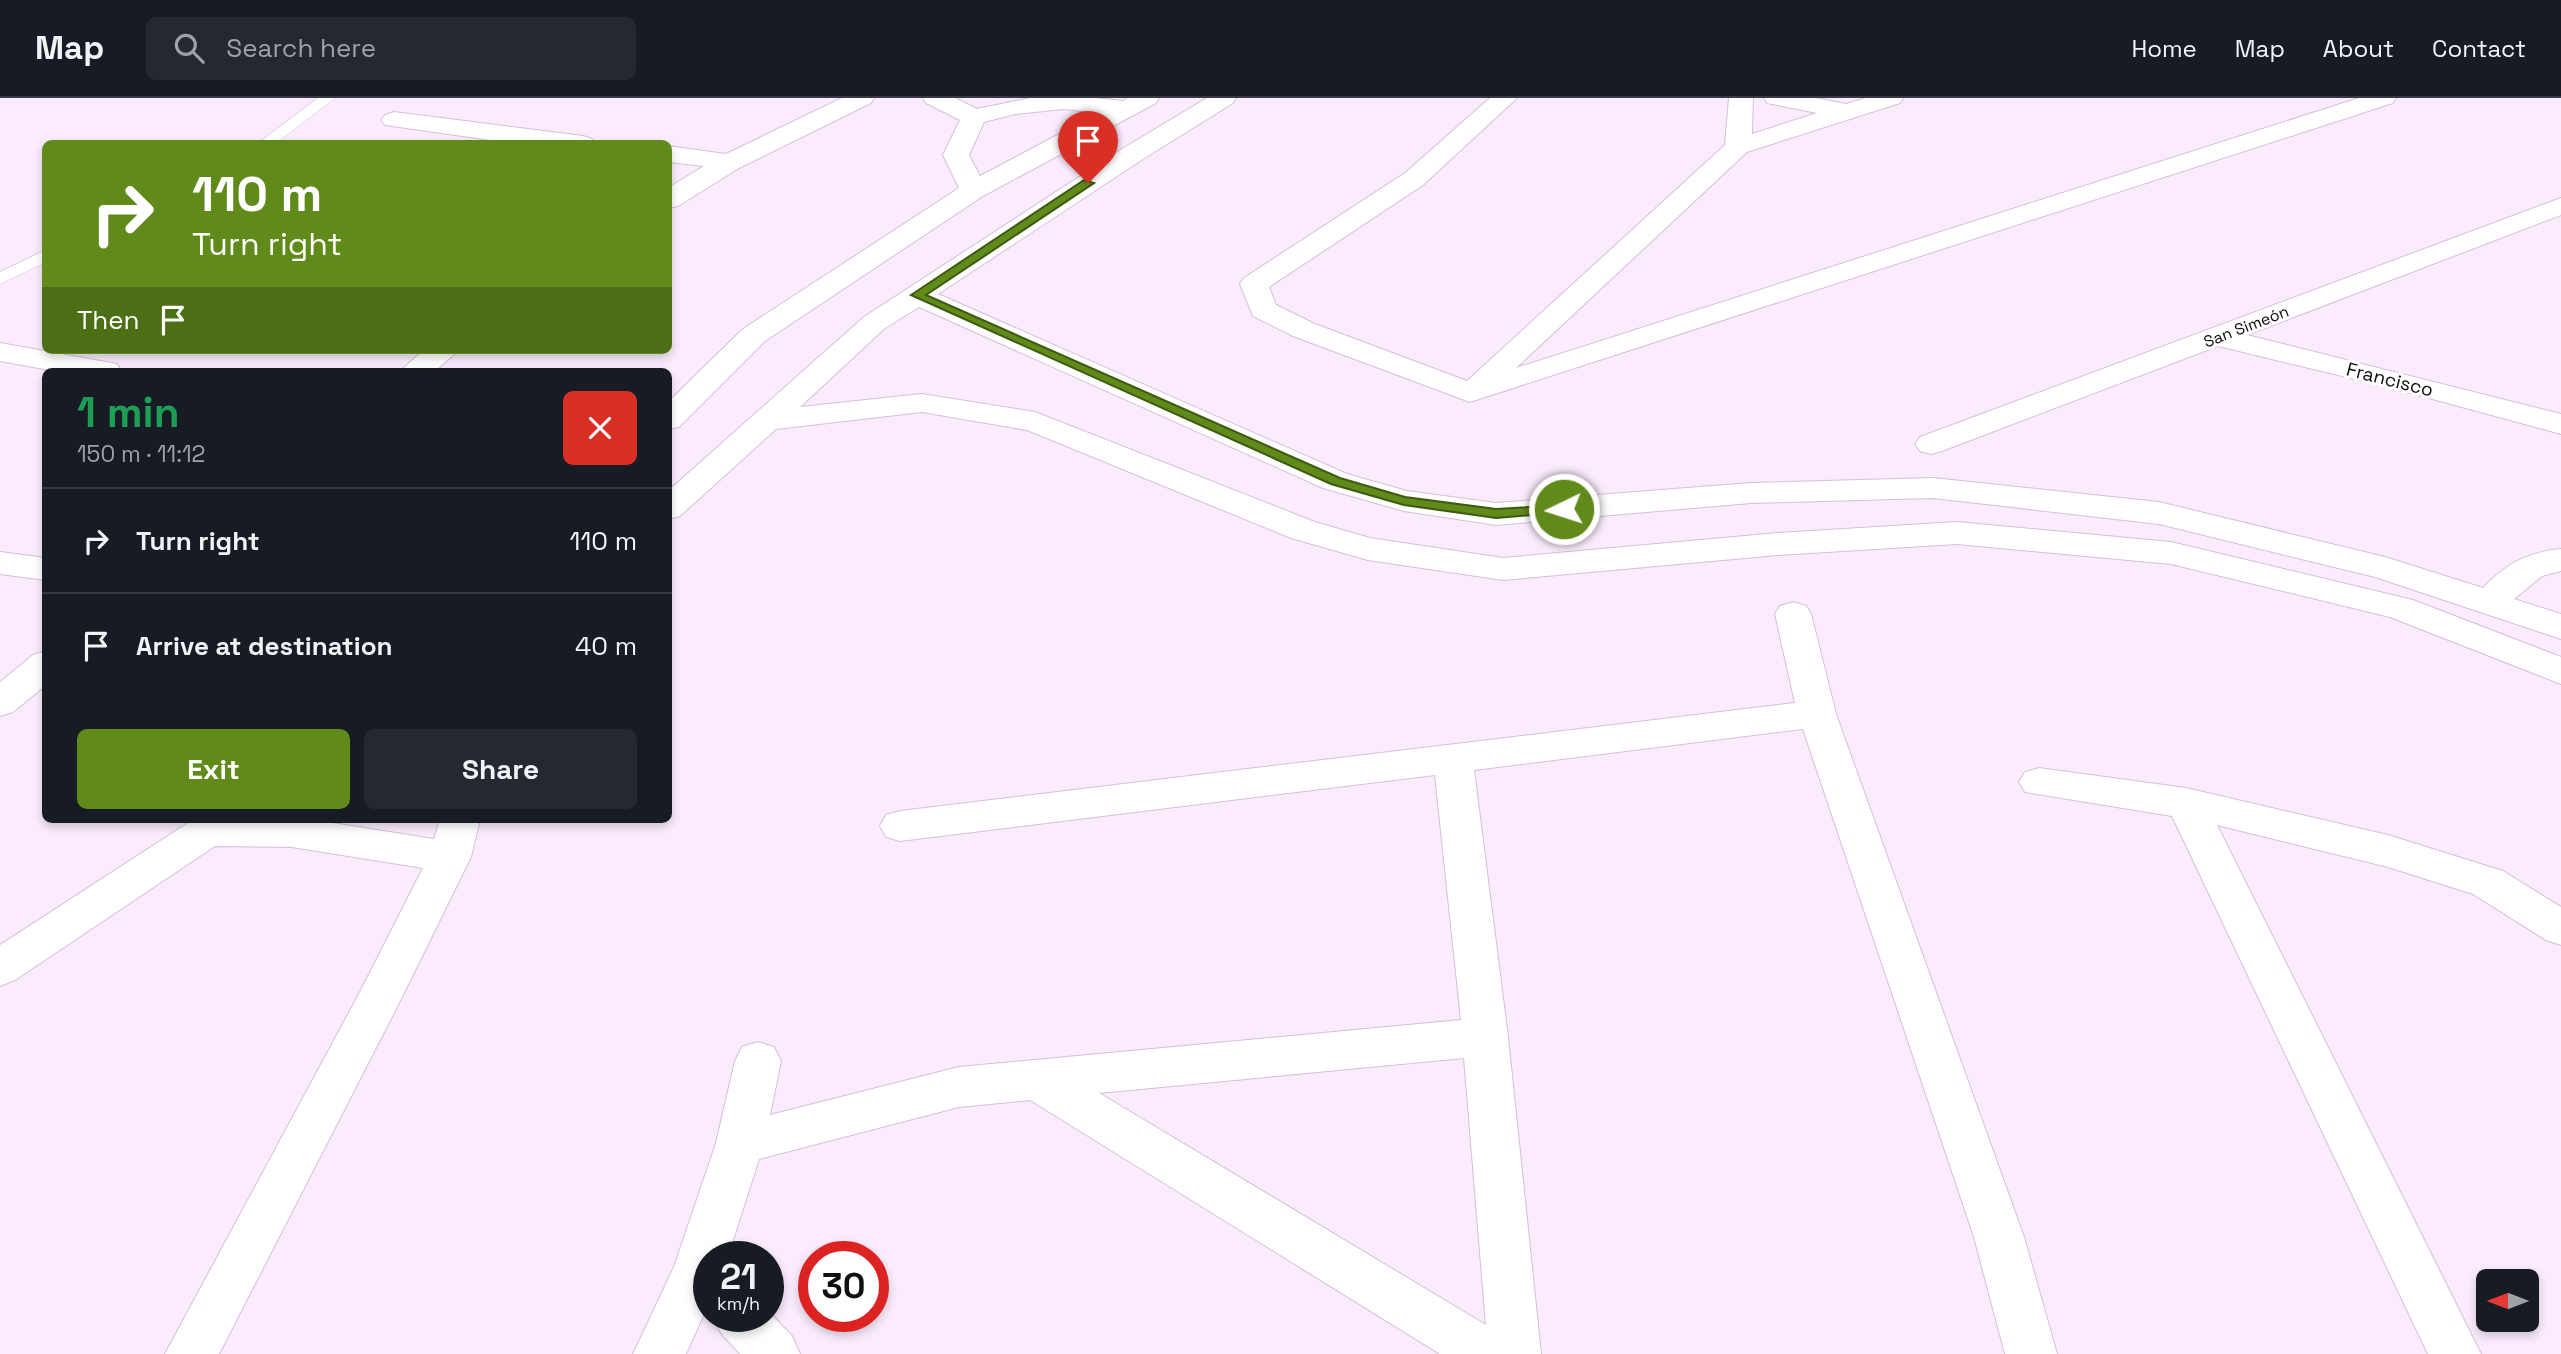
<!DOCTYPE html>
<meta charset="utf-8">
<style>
:root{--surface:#171b24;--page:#242831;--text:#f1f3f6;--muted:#9ea1a6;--line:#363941;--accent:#608a19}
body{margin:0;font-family:"Space Grotesk",sans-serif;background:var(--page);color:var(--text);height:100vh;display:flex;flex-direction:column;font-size:26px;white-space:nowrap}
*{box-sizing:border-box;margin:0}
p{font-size:23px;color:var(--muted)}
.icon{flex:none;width:38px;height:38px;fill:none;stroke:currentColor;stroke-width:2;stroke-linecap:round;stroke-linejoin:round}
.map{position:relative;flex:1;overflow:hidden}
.sheet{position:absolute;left:42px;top:270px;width:630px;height:455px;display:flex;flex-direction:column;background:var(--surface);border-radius:10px;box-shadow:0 4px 10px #0003}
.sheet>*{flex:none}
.top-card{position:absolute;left:42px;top:42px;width:630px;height:214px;border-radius:10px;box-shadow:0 4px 10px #0003;background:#608a19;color:#fff;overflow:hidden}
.needle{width:46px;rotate:270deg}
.buttons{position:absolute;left:2476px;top:1171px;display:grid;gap:14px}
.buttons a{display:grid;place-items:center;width:63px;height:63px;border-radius:10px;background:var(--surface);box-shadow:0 4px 10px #0003;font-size:35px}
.speed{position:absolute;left:693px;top:1143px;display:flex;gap:14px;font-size:35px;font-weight:700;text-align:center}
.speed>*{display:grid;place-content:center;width:91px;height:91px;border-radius:50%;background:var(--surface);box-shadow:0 4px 10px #0003;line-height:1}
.speed small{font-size:18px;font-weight:400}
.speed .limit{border:10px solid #d22;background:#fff;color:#111}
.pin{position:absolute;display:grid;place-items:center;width:60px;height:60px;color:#fff;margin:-72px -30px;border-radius:50% 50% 50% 0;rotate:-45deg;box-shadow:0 0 7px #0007}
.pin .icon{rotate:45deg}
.me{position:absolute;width:77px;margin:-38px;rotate:266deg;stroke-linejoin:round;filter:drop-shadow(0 0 5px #0008)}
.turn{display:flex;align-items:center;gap:24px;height:147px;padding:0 35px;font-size:32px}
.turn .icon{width:91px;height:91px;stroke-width:2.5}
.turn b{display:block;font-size:49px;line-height:60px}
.then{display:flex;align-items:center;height:66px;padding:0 35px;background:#0003;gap:14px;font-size:26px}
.round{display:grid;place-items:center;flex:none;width:74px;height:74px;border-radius:10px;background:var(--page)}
.headline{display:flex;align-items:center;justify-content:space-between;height:119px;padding:0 35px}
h1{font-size:42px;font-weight:800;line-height:52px;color:#1e9e55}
.cta{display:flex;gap:14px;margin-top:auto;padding:14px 35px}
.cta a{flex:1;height:80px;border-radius:10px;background:var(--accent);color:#fff;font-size:28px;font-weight:800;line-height:80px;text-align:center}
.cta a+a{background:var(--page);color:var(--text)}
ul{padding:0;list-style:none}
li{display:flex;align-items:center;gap:21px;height:105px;padding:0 35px;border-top:2px solid var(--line)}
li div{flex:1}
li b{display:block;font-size:26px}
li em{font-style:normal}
header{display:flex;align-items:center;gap:42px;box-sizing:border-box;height:98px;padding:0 35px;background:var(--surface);border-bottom:2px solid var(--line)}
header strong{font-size:33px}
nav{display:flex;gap:38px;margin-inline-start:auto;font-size:24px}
.search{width:490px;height:63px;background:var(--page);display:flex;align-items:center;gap:18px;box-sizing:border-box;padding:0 24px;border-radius:10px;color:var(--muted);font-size:26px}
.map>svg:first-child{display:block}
</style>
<header>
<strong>Map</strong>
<div class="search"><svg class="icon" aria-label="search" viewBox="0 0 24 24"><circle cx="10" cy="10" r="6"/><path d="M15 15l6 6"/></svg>Search here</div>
<nav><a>Home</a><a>Map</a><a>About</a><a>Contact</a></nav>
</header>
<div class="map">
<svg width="2561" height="1256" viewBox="0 0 2561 1256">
<rect width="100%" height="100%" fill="#faecfc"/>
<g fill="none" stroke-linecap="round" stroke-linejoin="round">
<!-- lane casing -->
<g stroke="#d5bfd9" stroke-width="1">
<g id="lane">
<path d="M318 0H335L275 46H257Z"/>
<path d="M46 152V164L0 186V174Z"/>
</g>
</g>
<!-- street casing -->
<g stroke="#d5bfd9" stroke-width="2">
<g id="street">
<path d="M842 0H874L871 5 739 70 678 108 668 110V90L704 68 668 64V48L726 56Z"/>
<path d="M923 0H955L977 11 1030 0H1095L1123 3 1128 0H1159L1156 5 983 98 765 243 679 329 668 331V304L743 231 959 90 943 57 960 22 926 5ZM1063 11 1099 15 980 78 969 57 984 24 1015 16Z"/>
<path d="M1207 0H1236L1233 5 1140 63 938 196 1347 376 1407 393 1496 405 1751 385 1933 380 2159 404 2385 459 2483 490C2505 466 2528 454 2561 451V473L2542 478 2514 501 2561 516V541L2375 479 2159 426 1933 400 1751 405 1496 427 1404 413 1323 390 919 209 884 231 800 309 922 296 1035 314 1315 424 1370 440 1503 460 1778 435 1957 424 2171 444 2413 502 2561 559V586L2390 519 2171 466 1957 446 1778 457 1503 482 1368 462 1291 440 1027 332 922 314 776 331 680 418 668 421V393L864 219 1122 51Z"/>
<path d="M1490 0H1517L1423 87 1269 189 1276 207 1315 226 1467 283 1725 47 1729 0H1753L1752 36 1817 15 1767 5 1764 0H1815L1846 6 1866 0H1903L1900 5 1747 54 1516 270 2359 0H2396L2393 5 1470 304 1293 238 1253 218 1240 186 1244 180 1405 75Z"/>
<path d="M394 14 583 38 592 41 596 46H519L385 27 381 22 385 17Z"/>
<path d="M2561 100V117L2247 237 2561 316V336L2388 289 2218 248 1942 353 1931 356 1920 353 1915 346 1920 339Z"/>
<path d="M0 245 106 264 117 266 121 273H55L0 263Z"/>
<path d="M424 252H459L435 273H400Z"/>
<path d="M0 454 46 460V482L0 476Z"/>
<path d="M1793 504 1806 508 1811 516 1836 616 2024 1139 2057 1256H2005L1974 1139 1803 631 1474 672 1508 939 1541 1256H1440L1030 1002 959 1009 759 1061 728 1158H709V1205L686 1256H633L674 1169 716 1045 735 963 742 949 758 944 774 949 781 963 770 1017 959 969 1461 922 1435 677 900 743 886 739 880 728 886 717 900 713 1795 605 1775 516 1780 508ZM1464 960 1486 1227 1099 995Z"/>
<path d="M46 553V587L13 614 0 618V584L33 557Z"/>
<path d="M2039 670 2186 690 2388 737 2503 773 2561 809V847L2546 842 2473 796 2388 769 2217 727 2481 1256H2428L2172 718 2025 694 2019 684 2025 674Z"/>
<path d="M194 721H307L434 741 440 721H480L471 759 398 907 219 1256H165L360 894 423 770 292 749 215 748 15 882 0 888V847Z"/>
<path d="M768 1213 792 1238 800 1256H740L721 1235 713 1218H768Z"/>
</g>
</g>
<!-- lane -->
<use href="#lane" fill="#fff" fill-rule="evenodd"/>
<!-- street -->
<use href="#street" fill="#fff" fill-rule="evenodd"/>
</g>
<!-- route -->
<path fill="#608a19" stroke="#3e5a10" stroke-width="2" d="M1084 82 1094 85 926 197 1340 380 1405 399 1496 411 1564 407 1569 408V414L1496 420 1404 407 1331 386 911 197Z"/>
<g text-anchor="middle" stroke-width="6" stroke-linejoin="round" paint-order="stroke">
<!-- far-street labels -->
<g font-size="16" fill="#100811" stroke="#fff">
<text transform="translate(2246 228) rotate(-21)" y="6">San Simeón</text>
</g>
<!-- street labels -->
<g font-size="19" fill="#100811" stroke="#fff">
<text transform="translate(2390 281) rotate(14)" y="7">Francisco</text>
</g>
</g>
</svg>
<div class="buttons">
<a><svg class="needle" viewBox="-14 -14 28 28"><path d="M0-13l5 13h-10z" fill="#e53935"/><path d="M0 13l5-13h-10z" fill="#9ea1a6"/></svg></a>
</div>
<div class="speed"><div>21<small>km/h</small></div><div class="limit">30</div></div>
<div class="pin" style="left:1088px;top:85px;background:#d93025"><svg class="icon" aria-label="arrive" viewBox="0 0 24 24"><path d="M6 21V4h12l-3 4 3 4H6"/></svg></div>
<svg class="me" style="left:1564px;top:411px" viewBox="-20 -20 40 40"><circle r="17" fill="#608a19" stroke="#fff" stroke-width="3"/><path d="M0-11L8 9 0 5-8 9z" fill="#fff"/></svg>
<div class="top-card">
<div class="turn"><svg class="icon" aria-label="right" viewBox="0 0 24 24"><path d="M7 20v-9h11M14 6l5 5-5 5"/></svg><div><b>110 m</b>Turn right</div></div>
<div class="then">Then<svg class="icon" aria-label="arrive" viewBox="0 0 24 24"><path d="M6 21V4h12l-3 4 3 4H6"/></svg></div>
</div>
<section class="sheet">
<div class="headline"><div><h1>1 min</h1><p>150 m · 11:12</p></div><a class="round" style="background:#d93025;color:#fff"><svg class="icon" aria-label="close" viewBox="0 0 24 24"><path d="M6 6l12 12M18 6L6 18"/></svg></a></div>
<ul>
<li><svg class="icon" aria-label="right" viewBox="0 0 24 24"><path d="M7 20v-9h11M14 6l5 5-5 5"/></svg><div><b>Turn right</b></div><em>110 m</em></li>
<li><svg class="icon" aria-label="arrive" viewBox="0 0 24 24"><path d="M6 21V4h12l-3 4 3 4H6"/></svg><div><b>Arrive at destination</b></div><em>40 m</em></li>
</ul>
<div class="cta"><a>Exit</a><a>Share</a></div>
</section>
</div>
